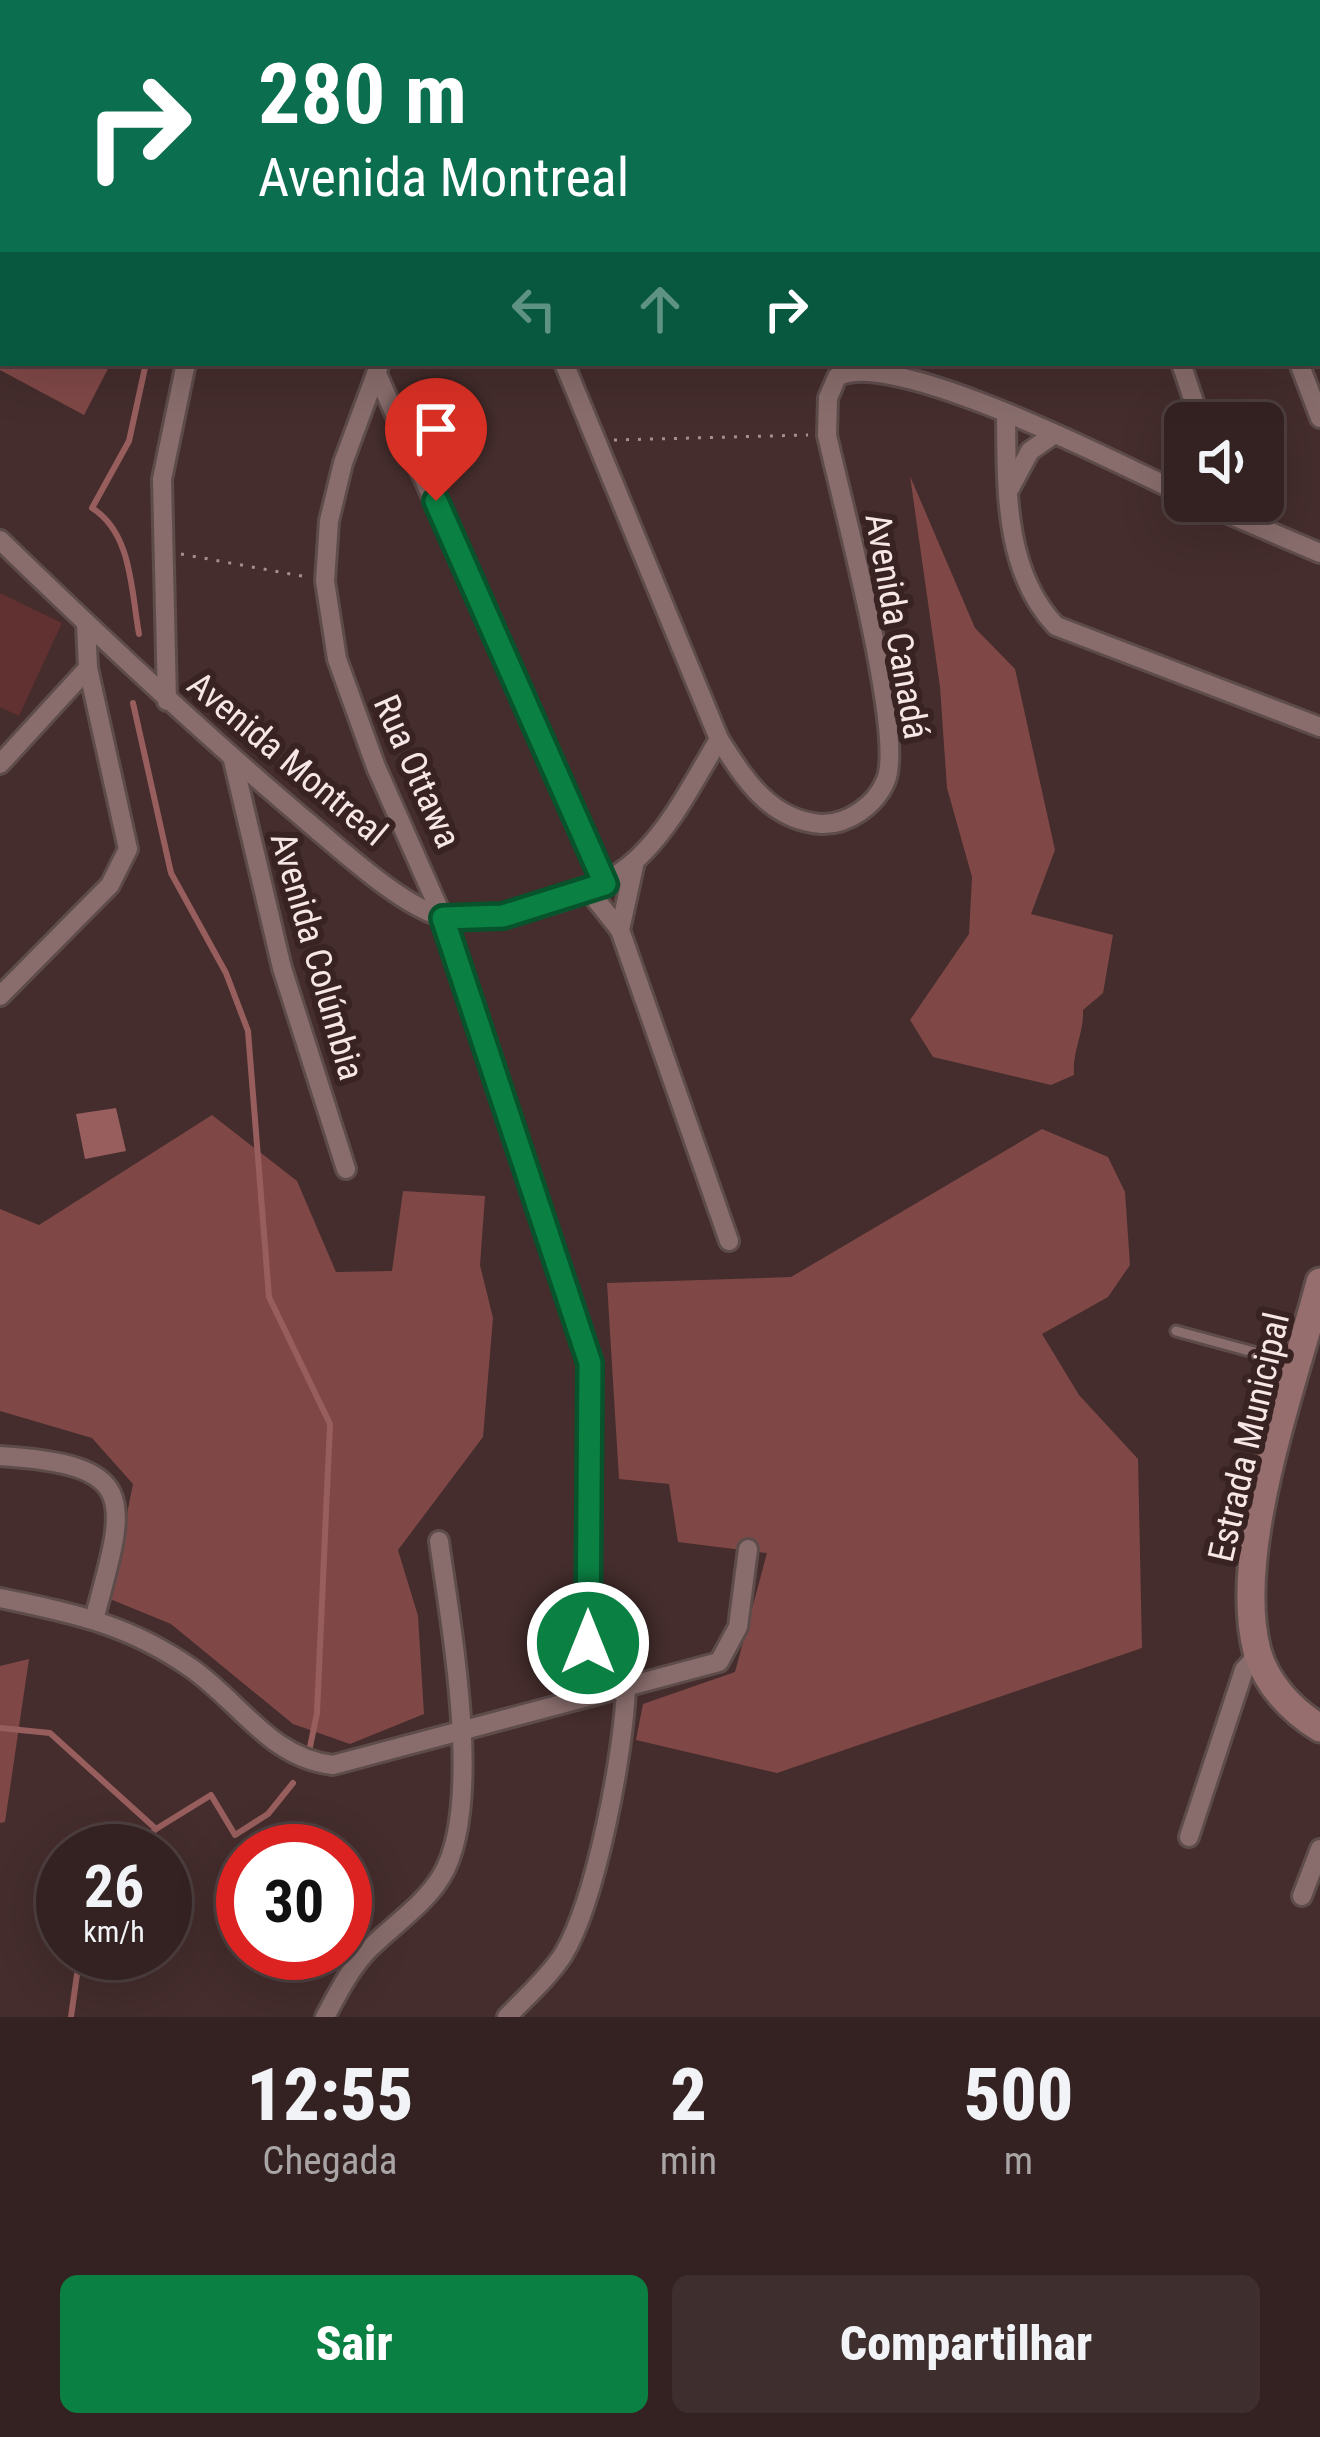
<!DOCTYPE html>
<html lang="pt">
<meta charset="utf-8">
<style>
:root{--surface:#332221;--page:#3e2f2e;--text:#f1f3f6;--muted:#a9a4a5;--line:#4e3f3f;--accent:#0b8043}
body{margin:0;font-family:"Roboto Condensed",sans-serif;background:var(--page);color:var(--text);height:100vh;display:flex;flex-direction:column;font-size:45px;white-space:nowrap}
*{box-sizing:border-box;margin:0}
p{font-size:39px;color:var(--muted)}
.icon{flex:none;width:66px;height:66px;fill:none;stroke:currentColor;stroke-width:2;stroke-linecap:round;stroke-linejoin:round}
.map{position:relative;height:2017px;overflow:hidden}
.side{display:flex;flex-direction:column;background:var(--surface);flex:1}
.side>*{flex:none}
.banner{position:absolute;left:0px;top:0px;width:1320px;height:366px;box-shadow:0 12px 48px #0002,0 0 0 3px var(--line);background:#0b6e4f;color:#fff;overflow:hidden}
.tools{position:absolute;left:1164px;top:402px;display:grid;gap:24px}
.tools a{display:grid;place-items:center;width:120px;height:120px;border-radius:18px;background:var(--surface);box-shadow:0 12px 48px #0002,0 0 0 3px var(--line);font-size:60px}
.speed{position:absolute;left:36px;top:1824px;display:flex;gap:24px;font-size:60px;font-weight:700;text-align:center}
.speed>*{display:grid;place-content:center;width:156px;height:156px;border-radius:50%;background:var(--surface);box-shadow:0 12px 48px #0002,0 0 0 3px var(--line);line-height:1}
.speed small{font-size:30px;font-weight:400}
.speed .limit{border:18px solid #d22;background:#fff;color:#111}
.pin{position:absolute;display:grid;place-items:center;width:102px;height:102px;color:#fff;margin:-123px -51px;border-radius:50% 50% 50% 0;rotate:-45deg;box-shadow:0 0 12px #0007}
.pin .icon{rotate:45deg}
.me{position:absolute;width:132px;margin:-66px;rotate:0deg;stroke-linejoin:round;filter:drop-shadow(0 0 9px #0008)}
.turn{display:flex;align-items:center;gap:42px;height:252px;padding:0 60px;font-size:54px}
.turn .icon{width:156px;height:156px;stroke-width:2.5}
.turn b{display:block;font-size:84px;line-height:102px}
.lanes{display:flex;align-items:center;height:114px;padding:0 60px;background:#0003;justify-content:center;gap:60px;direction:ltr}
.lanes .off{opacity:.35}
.eta{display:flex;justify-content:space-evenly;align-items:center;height:204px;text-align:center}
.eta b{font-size:72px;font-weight:800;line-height:84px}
.button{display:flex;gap:24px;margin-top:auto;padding:24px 60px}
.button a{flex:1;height:138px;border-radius:18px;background:var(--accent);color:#fff;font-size:48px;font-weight:800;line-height:138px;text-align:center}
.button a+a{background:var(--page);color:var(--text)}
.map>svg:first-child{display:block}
</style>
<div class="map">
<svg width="1320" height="2017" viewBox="0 0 1320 2017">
<rect width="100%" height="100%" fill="#442d2c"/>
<!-- green -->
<path fill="#613030" d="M0 593 62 623 19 716 0 707Z"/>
<!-- forest -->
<g fill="#7f4847">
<path d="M0 279 3 363H111L84 415 0 370Z"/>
<path d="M910 476 975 628 1015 669 1055 850 1031 914 1113 935 1103 993 1083 1010C1084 1034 1072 1051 1074 1075L1051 1085 933 1057 910 1020 969 934 972 877 947 788 940 687Z"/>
<path d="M212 1115 297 1181 336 1272 392 1271 403 1191 485 1196 480 1265 493 1318 483 1437 398 1550 418 1616 424 1714 350 1744 293 1724 171 1624 110 1599 133 1484 92 1438 0 1411V1209L39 1225Z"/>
<path d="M1042 1129 1108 1157 1125 1192 1130 1265 1108 1297 1042 1334 1079 1395 1138 1459 1142 1648 777 1773 636 1740 643 1704 735 1672 767 1553 678 1542 669 1484 619 1479 607 1283 791 1277Z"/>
<path d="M29 1659 5 1822 0 1823V1666Z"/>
</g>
<!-- water -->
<path fill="#975e5d" d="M116 1108 126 1151 85 1159 76 1114Z"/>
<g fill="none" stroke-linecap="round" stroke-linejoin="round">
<!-- stream -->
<g stroke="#975e5d" stroke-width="6">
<path d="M323 3 325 0"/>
<path d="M139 634C131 590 132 533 92 508L129 441 146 363"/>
<path d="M133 703 171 873 226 973 248 1031 269 1297 330 1424 317 1713 310 1747"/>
<path d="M0 1728 50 1733 156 1829"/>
<path d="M134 1851 156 1829 211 1795 235 1835 268 1814 293 1783"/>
<path d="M71 2017 80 1953"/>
</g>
<!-- service casing -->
<g stroke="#5e4c4b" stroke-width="15">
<path id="service" d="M1176 1331 1294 1363"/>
</g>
<!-- minor casing -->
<g stroke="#5e4c4b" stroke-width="24">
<g id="minor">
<path d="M624 0 634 3"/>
<path d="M959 0 966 3"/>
<path d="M1166 0 1172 3"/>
<path d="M385 3 387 0"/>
<path d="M585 3 587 0"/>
<path d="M380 363 343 463 329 521 325 581 337 659 376 767 443 918 590 1363V1693"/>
<path d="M564 363 719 739C744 778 769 820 821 824 848 825 876 805 886 780 905 733 840 496 827 435L828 398 837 377C892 346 1123 466 1185 495"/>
<path d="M1181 363 1201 423"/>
<path d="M1299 363 1320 418"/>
<path d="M377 374 605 884"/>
<path d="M1006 414C1007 487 1003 570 1056 626L1320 727"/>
<path d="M1009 490 1030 451 1053 435"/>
<path d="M1198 501 1320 553"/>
<path d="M0 540C103 640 206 737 316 829 347 855 404 907 443 917 465 924 502 916 524 911 641 886 663 835 719 739"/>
<path d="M167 701 162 479 186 363"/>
<path d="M233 760 282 968 346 1169"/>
<path d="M0 764 88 668 86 624"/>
<path d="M634 866 620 930 729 1241"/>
<path d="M589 891 620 930"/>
<path d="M0 996 110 885 128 849 88 668"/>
<path d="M0 1456C140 1465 127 1498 95 1616"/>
<path d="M0 1598C72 1613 128 1624 191 1668 240 1702 270 1758 333 1765L719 1662 738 1627 748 1549"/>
<path d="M1189 1837 1244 1670 1258 1655"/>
<path d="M1302 1896 1320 1849"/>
<path d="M325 2017C338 1993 350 1968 370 1948 393 1925 424 1905 441 1877 485 1807 450 1622 439 1541"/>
<path d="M507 2017C526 1997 548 1978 563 1955 596 1901 624 1752 626 1687"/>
</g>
</g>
<!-- secondary casing -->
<g stroke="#5e4c4b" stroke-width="33">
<path id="secondary" d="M1320 1282C1294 1383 1231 1551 1257 1651 1266 1684 1292 1711 1320 1728"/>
</g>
<!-- path -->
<g stroke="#a2908f" stroke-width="3" stroke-dasharray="3 9" stroke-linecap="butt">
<path d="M614 440 808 435"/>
<path d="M181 554 307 577"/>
</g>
<!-- service -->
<use href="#service" stroke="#886d6c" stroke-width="9"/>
<!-- minor -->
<use href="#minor" stroke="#886d6c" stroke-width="18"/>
<!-- secondary -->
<use href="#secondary" stroke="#966e6d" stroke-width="27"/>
</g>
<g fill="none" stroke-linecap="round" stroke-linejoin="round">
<!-- route casing -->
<g stroke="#07532c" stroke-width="30">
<path id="route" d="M436 501 605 884 503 916 443 918 590 1363 588 1643"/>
</g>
<!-- route -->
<use href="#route" stroke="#0b8043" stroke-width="21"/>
</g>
<g text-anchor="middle" stroke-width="12" stroke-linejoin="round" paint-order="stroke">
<!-- street labels -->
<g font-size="36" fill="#f6e7e6" stroke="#392322">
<text transform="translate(898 626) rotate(80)" y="13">Avenida Canadá</text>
<text transform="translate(288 758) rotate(40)" y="13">Avenida Montreal</text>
<text transform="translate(418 771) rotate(66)" y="13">Rua Ottawa</text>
<text transform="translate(318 956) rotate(74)" y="13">Avenida Colúmbia</text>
<text transform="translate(1248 1437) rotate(-77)" y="13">Estrada Municipal</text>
</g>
</g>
</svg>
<div class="tools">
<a><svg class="icon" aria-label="sound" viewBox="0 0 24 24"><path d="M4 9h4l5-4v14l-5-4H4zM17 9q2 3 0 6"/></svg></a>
</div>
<div class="speed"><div>26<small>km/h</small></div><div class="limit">30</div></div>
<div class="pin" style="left:436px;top:501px;background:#d93025"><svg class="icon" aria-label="arrive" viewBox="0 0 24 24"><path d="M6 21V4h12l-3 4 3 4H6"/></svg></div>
<svg class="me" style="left:588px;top:1643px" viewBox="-20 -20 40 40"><circle r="17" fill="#0b8043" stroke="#fff" stroke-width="3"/><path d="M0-11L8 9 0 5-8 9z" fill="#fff"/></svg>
<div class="banner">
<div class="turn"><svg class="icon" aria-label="right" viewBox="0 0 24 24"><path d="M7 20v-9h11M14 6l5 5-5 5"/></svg><div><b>280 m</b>Avenida Montreal</div></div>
<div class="lanes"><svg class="icon off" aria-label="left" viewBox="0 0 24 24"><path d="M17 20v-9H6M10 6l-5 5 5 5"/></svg><svg class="icon off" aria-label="ahead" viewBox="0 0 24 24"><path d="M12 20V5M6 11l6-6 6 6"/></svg><svg class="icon" aria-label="right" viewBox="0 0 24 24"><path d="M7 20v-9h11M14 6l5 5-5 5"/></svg></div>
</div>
</div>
<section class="side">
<div class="eta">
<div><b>12:55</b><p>Chegada</p></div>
<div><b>2</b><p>min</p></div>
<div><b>500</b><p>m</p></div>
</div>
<div class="button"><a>Sair</a><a>Compartilhar</a></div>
</section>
